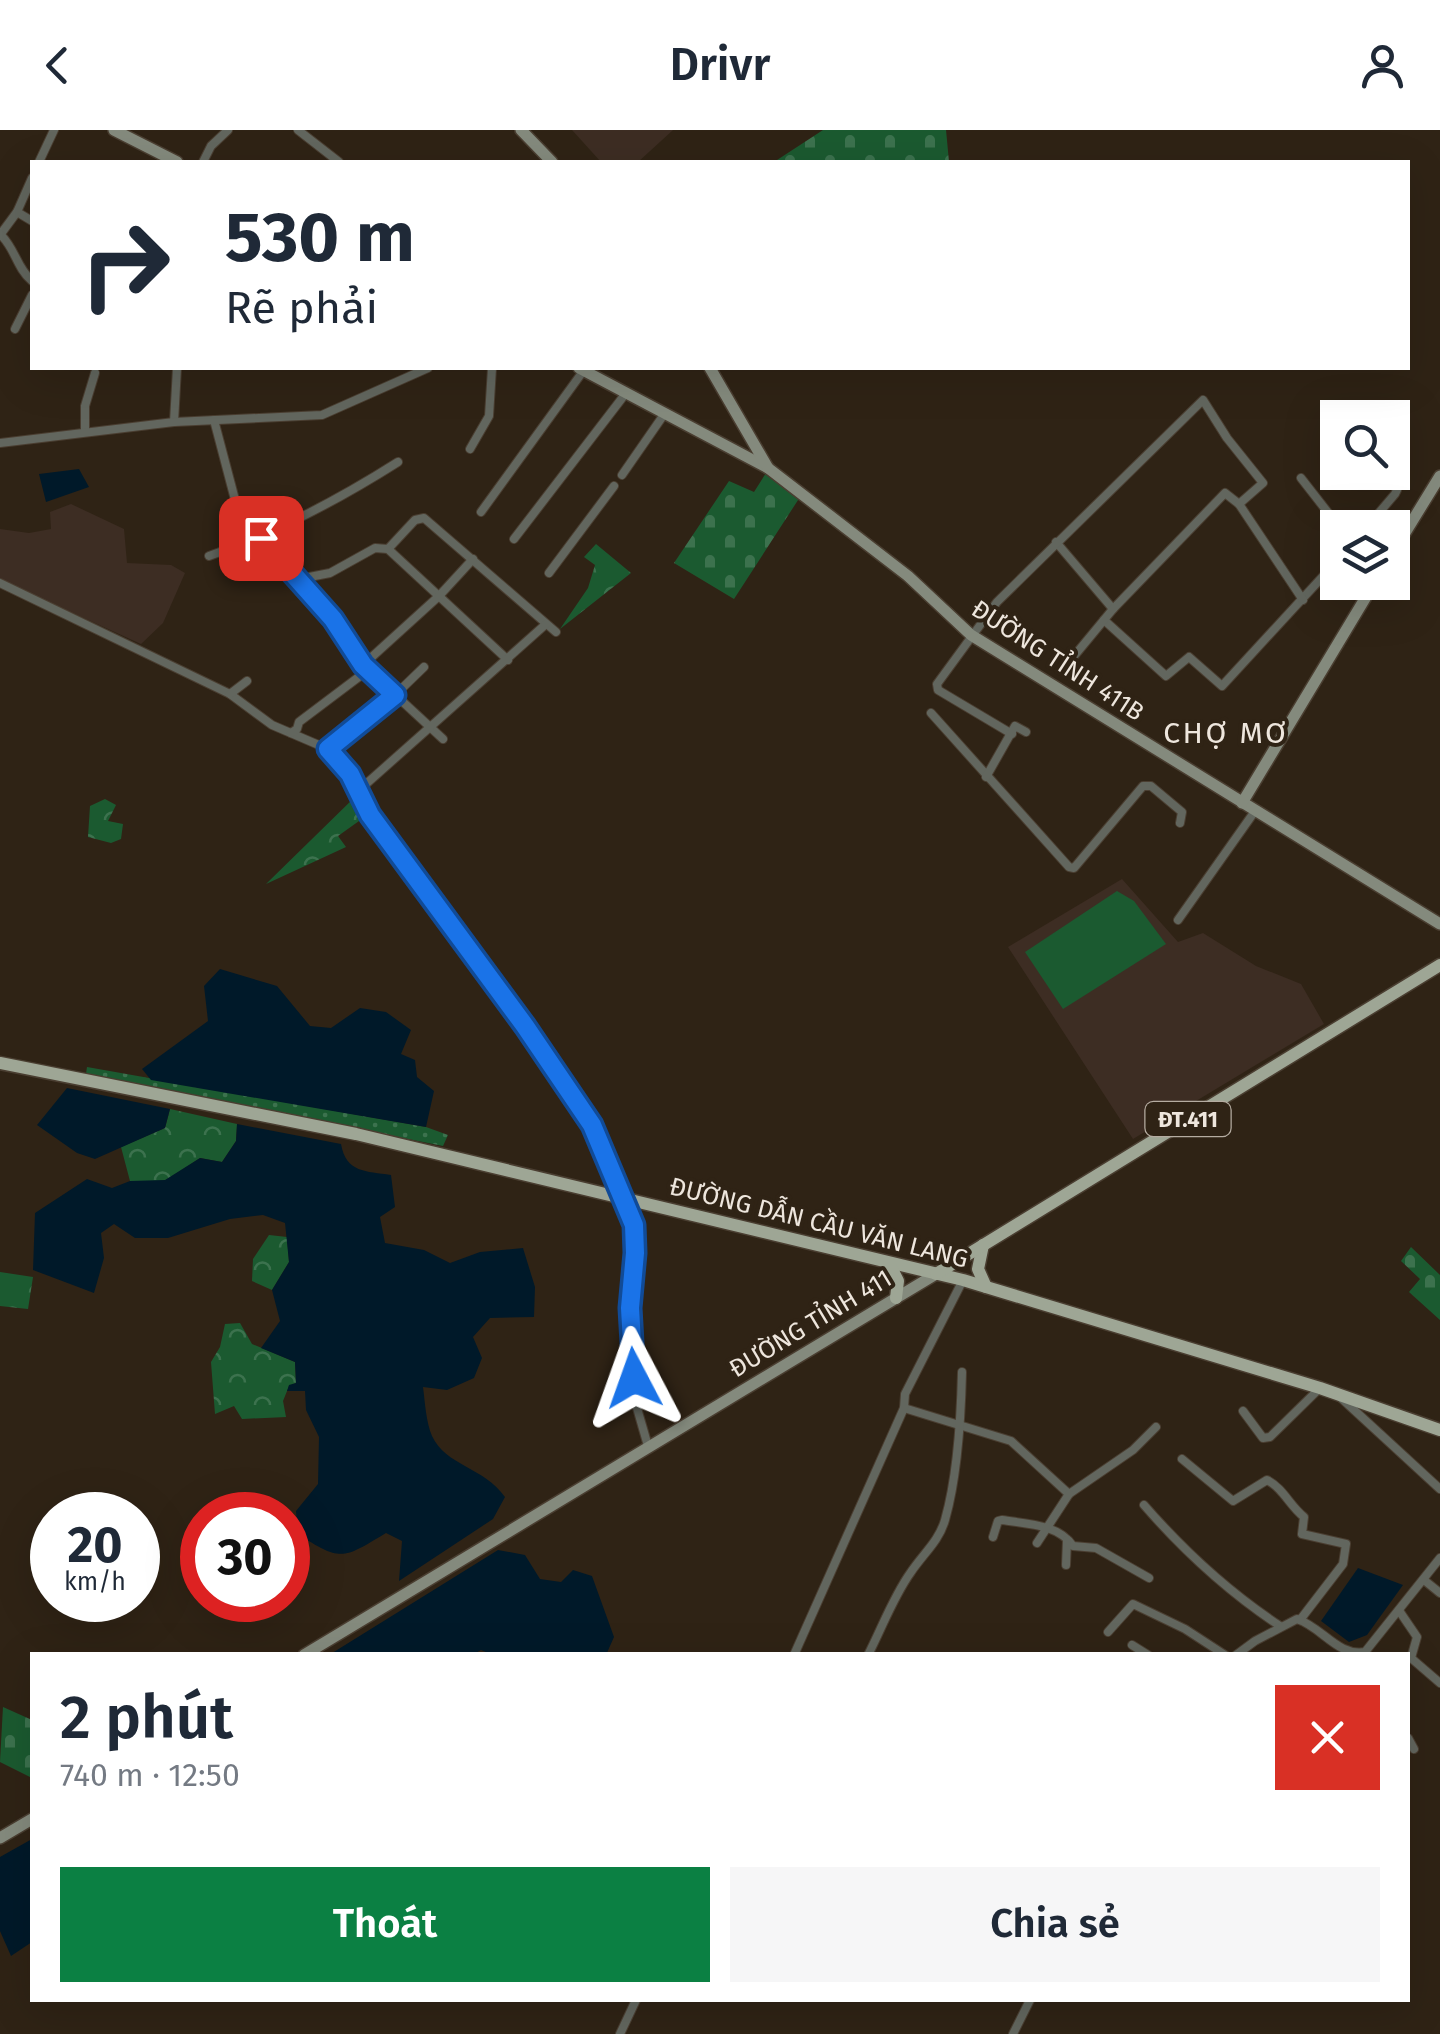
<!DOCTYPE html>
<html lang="vi">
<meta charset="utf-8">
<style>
:root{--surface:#fff;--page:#f6f6f7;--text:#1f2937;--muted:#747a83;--accent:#0b8043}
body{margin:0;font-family:"Fira Sans",sans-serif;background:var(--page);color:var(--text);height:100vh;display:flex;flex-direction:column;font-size:38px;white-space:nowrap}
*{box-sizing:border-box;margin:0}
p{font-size:32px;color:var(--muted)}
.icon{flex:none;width:55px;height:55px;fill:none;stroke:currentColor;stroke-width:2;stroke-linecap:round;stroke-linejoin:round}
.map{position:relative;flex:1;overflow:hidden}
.drawer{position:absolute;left:30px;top:1522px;width:1380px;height:350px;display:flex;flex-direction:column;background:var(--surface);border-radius:0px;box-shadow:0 10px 40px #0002}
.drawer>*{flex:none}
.top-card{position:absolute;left:30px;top:30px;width:1380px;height:210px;border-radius:0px;box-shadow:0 10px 40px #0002;background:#fff;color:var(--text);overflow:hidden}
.buttons{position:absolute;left:1320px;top:270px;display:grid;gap:20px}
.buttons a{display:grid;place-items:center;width:90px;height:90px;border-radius:0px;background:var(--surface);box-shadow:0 10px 40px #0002;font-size:50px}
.speed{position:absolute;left:30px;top:1362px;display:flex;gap:20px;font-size:50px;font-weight:700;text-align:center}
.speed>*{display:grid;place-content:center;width:130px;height:130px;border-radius:50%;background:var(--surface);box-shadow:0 10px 40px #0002;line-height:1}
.speed small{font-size:25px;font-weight:400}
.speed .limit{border:15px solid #d22;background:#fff;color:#111}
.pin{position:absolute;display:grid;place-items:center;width:85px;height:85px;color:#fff;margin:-42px;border-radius:20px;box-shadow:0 5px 15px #0006}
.me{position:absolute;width:110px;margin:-55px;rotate:356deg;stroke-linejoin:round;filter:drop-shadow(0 0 8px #0008)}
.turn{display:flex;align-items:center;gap:35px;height:210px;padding:0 30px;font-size:45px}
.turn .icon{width:130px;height:130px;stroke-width:2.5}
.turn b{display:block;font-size:70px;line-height:85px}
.round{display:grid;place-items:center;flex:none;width:105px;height:105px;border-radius:0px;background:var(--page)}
.overview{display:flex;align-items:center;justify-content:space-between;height:170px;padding:0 30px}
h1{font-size:60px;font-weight:600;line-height:75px}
.button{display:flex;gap:20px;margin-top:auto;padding:20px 30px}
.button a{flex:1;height:115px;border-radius:0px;background:var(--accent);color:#fff;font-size:40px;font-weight:600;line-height:115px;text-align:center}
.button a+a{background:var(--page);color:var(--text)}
header{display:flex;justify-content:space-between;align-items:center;height:130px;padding:0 30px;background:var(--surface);font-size:45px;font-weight:600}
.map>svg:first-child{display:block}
</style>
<header><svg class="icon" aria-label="back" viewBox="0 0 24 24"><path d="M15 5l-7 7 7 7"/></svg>Drivr<svg class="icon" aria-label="person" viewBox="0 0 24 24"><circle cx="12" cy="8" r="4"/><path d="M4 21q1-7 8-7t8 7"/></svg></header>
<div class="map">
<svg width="1440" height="1904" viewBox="0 0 1440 1904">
<defs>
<pattern id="grass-dots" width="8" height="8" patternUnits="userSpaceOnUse" patternTransform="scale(2.5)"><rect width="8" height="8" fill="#1b5a30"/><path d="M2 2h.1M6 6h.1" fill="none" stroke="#3c724e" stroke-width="1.8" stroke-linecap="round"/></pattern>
<pattern id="forest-crowns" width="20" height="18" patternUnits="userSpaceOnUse" patternTransform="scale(2.5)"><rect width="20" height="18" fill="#1b5a30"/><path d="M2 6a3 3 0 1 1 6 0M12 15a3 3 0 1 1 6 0" fill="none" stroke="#3c724e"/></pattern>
<pattern id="cemetery-stones" width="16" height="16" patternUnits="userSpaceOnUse" patternTransform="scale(2.5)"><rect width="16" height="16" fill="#1b5a30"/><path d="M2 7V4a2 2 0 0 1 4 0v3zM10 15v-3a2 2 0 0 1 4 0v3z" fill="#3c724e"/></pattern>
</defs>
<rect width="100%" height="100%" fill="#2f2315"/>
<!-- education -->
<g fill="#3d2d23">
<path d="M572 0H673L638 32H601Z"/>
<path d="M71 374 124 399 127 433 171 435 185 443 163 493 141 514 0 450V399L29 403 51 399 50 382Z"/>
<path d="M1122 749 1178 812 1203 803 1256 836 1301 854 1324 894 1133 1009 1008 817Z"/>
</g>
<!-- grass -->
<path fill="url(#grass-dots)" d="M87 937 426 997 448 1005 443 1016 86 944Z"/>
<!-- forest -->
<g fill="url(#forest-crowns)">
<path d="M596 414 631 443 560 499 588 458 595 435 584 427Z"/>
<path d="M356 666 366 686 338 706 346 717 266 754Z"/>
<path d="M105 669 116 675 108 691 123 694 121 709 111 713 88 707 90 676Z"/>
<path d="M170 979 237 994 236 1011 222 1032 200 1028 165 1051H130L121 1017 165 998Z"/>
<path d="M269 1105 287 1107 289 1132 272 1160 252 1151 253 1129Z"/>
<path d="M0 1142 33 1147 28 1179 0 1176Z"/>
<path d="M240 1193 252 1214 295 1232 296 1253 289 1256 283 1271 286 1287 242 1289 234 1276 215 1284 211 1232 220 1217 225 1194Z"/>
</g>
<!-- cemetery -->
<g fill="url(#cemetery-stones)">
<path d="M823 0H946L949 32H774Z"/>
<path d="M766 343 800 367 734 469 674 433 729 351 754 362Z"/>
<path d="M1411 1117 1440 1145V1190L1409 1162 1420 1149 1401 1131Z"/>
<path d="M3 1577 32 1590V1648L0 1632Z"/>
</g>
<!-- pitch -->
<path fill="#1b5a30" d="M1117 761 1134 771 1166 814 1063 879 1025 822Z"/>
<!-- water -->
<g fill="#001929">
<path d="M79 339 89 357 46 372 39 344Z"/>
<path d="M220 839 277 856 310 896 331 898 360 878 386 882 411 900 401 924 415 930 417 947 434 961 426 997 151 950 142 939 208 891 204 856Z"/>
<path d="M67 958 170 979 165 998 95 1029 77 1023 37 995Z"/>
<path d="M237 994 341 1014C346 1043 366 1041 391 1045L395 1077 380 1087 385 1113 424 1120 450 1133 480 1122 523 1118 535 1157 534 1187 490 1188 473 1207 482 1228 474 1248 447 1260 423 1257C425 1272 426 1292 432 1306 446 1336 484 1337 505 1367L493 1389 399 1451 402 1411 386 1403C344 1428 342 1433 298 1404L296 1381 318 1354 319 1307 306 1280 305 1261H287L289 1255 296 1253 295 1232 261 1218 280 1191 272 1160 289 1132 285 1093 263 1085 230 1089 168 1108H135L114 1094 101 1103 104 1128 94 1163 33 1140 35 1083 87 1049 112 1058 130 1051 165 1050 200 1028 222 1032 236 1011Z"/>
<path d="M498 1420 525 1425 540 1449 561 1452 573 1440 592 1446 614 1507 606 1525H493L481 1520 472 1525H329Z"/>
<path d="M1358 1438 1403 1455 1367 1505 1349 1512 1321 1491Z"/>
<path d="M32 1709V1812L11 1826 0 1801V1727Z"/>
</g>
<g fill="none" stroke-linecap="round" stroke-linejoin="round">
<!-- street casing -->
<g stroke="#4a3e31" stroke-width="10">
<g id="street">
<path d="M298 0 339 32"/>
<path d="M39 32 54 0"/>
<path d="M203 32 211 16 228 0"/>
<path d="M17 82 32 91"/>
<path d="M0 105 17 82 32 48"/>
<path d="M1 105C16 120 16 137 32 151"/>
<path d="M15 199 32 165"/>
<path d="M214 290 238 381 321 474 363 535 443 609"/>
<path d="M174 292 177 238"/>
<path d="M85 302V276L95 243"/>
<path d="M0 313 174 292 322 285 428 238"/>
<path d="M470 319 489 286 492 238"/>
<path d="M622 345 665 283"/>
<path d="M1301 348 1340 398"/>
<path d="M481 382 584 240"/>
<path d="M1366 398 1395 364 1397 360 1387 342"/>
<path d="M514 409 626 263"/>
<path d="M1056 412 1113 479"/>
<path d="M388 419 415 390 424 388 556 502"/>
<path d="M209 426C276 403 338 370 398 332"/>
<path d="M549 443 614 356"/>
<path d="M299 449 330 443 375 418 388 419 508 530"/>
<path d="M0 453 230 564 272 595 328 619 350 643 370 685 525 895 592 995 634 1095 630 1190 637 1278 648 1316"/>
<path d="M1104 490 1166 546 1189 527 1222 556 1338 430"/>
<path d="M1070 531 1113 479 1225 363 1239 374 1303 470"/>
<path d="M363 535 439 466 473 429"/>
<path d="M230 564 247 551"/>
<path d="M931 583 1069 737 1074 738 1143 656H1151L1182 682 1180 693"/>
<path d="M291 603 297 599 299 592 368 540"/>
<path d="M1012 604 938 560 937 554 997 472 1203 270 1227 308 1263 353 1239 374"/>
<path d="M328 619 395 565 424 537"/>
<path d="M986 647 1015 596 1026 602"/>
<path d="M357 662 546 494"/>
<path d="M1178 790 1255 681"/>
<path d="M1340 1267 1440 1359"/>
<path d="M904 1278 1011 1311 1069 1364 1133 1320 1156 1297"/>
<path d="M1243 1281 1263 1308 1270 1307 1320 1258"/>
<path d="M1182 1329 1233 1371 1267 1350C1284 1359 1289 1375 1304 1387L1302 1404 1346 1414 1343 1434 1300 1490"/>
<path d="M1144 1375C1184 1421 1230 1463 1280 1496"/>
<path d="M993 1407 998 1391 1002 1390C1027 1394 1058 1394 1073 1416L1096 1418 1149 1448"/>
<path d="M1037 1413 1069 1364"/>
<path d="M1066 1435 1067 1410"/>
<path d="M1424 1450 1440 1463"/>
<path d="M1400 1482 1417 1507 1411 1528 1440 1553"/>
<path d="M1108 1502 1133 1474 1185 1499 1225 1525"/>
<path d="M1132 1515 1148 1525"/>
<path d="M794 1525 904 1278 905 1264 963 1150"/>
<path d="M868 1525C882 1498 893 1467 911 1442 923 1424 939 1411 945 1390 957 1348 961 1286 962 1242"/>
<path d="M1236 1525 1255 1511 1297 1489C1322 1497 1338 1527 1365 1522L1440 1428"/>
<path d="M1408 1608 1414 1619"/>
<path d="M620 1904 636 1870"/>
<path d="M1013 1904 1030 1870"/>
</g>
</g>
<!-- secondary casing -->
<g stroke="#4a3e31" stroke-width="14">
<g id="secondary">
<path d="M114 0 177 32"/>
<path d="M521 0 552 32"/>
<path d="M579 238 768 338"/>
<path d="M710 238 768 338 908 446 971 505 1440 794"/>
<path d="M1392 424 1440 346"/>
<path d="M1242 673 1375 452"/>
<path d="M304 1525 936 1144"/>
<path d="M0 1708 32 1689"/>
</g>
</g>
<!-- primary casing -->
<g stroke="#4a3e31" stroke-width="15">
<g id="primary">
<path d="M0 933 356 1004 963 1150 1320 1258 1440 1300"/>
<path d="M983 1115 978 1139 986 1157"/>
<path d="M889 1133 898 1151 896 1168"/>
<path d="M936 1144 1440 835"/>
</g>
</g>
<!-- street -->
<use href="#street" stroke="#62665e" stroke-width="8"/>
<!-- secondary -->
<use href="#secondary" stroke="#848a7d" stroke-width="11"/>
<!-- primary -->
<use href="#primary" stroke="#9ea695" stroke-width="12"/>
</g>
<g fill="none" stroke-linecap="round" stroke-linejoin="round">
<!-- route casing -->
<g stroke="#114b97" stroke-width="25">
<path id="route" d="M261 408 333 489 363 535 395 565 328 619 350 644 370 685 525 896 592 995 634 1095 635 1123 630 1178 634 1248"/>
</g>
<!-- route -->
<use href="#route" stroke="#1a73e8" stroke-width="18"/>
</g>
<g text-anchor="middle" stroke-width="8" stroke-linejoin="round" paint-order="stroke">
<!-- shield labels -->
<rect fill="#2f2315" stroke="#b5aca1" stroke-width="2.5" x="1145.5" y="972" width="85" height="34" rx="8"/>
<g font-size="22" font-weight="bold" fill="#eee6dd">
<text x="1188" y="997">ĐT.411</text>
</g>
<!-- street labels -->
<g font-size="25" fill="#eee6dd" stroke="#2f2315">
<text transform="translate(1058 530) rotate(33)" y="9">ĐƯỜNG TỈNH 411B</text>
<text transform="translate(819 1092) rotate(14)" y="9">ĐƯỜNG DẪN CẦU VĂN LANG</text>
<text transform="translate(810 1193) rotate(-31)" y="9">ĐƯỜNG TỈNH 411</text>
</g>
<!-- quarter labels -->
<g font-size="30" letter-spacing="2.5" fill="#eee6dd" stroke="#2f2315">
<text x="1226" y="613">CHỢ MƠ</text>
</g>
</g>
</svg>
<div class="buttons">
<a><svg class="icon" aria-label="search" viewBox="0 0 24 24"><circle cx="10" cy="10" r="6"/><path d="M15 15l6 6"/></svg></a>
<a><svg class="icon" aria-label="layers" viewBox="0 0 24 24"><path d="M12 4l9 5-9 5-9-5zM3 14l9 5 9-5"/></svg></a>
</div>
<div class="speed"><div>20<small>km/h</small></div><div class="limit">30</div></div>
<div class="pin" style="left:261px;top:408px;background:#d93025"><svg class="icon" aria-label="arrive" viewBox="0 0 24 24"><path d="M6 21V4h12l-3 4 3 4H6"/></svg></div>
<svg class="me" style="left:634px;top:1248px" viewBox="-20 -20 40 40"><path d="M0-17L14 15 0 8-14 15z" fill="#1a73e8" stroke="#fff" stroke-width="4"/></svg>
<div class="top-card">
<div class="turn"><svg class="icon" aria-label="right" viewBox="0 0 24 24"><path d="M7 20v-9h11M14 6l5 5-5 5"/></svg><div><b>530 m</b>Rẽ phải</div></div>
</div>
<section class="drawer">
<div class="overview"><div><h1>2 phút</h1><p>740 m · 12:50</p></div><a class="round" style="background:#d93025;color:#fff"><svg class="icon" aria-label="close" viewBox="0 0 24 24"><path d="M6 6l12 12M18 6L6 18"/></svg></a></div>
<div class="button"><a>Thoát</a><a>Chia sẻ</a></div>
</section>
</div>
